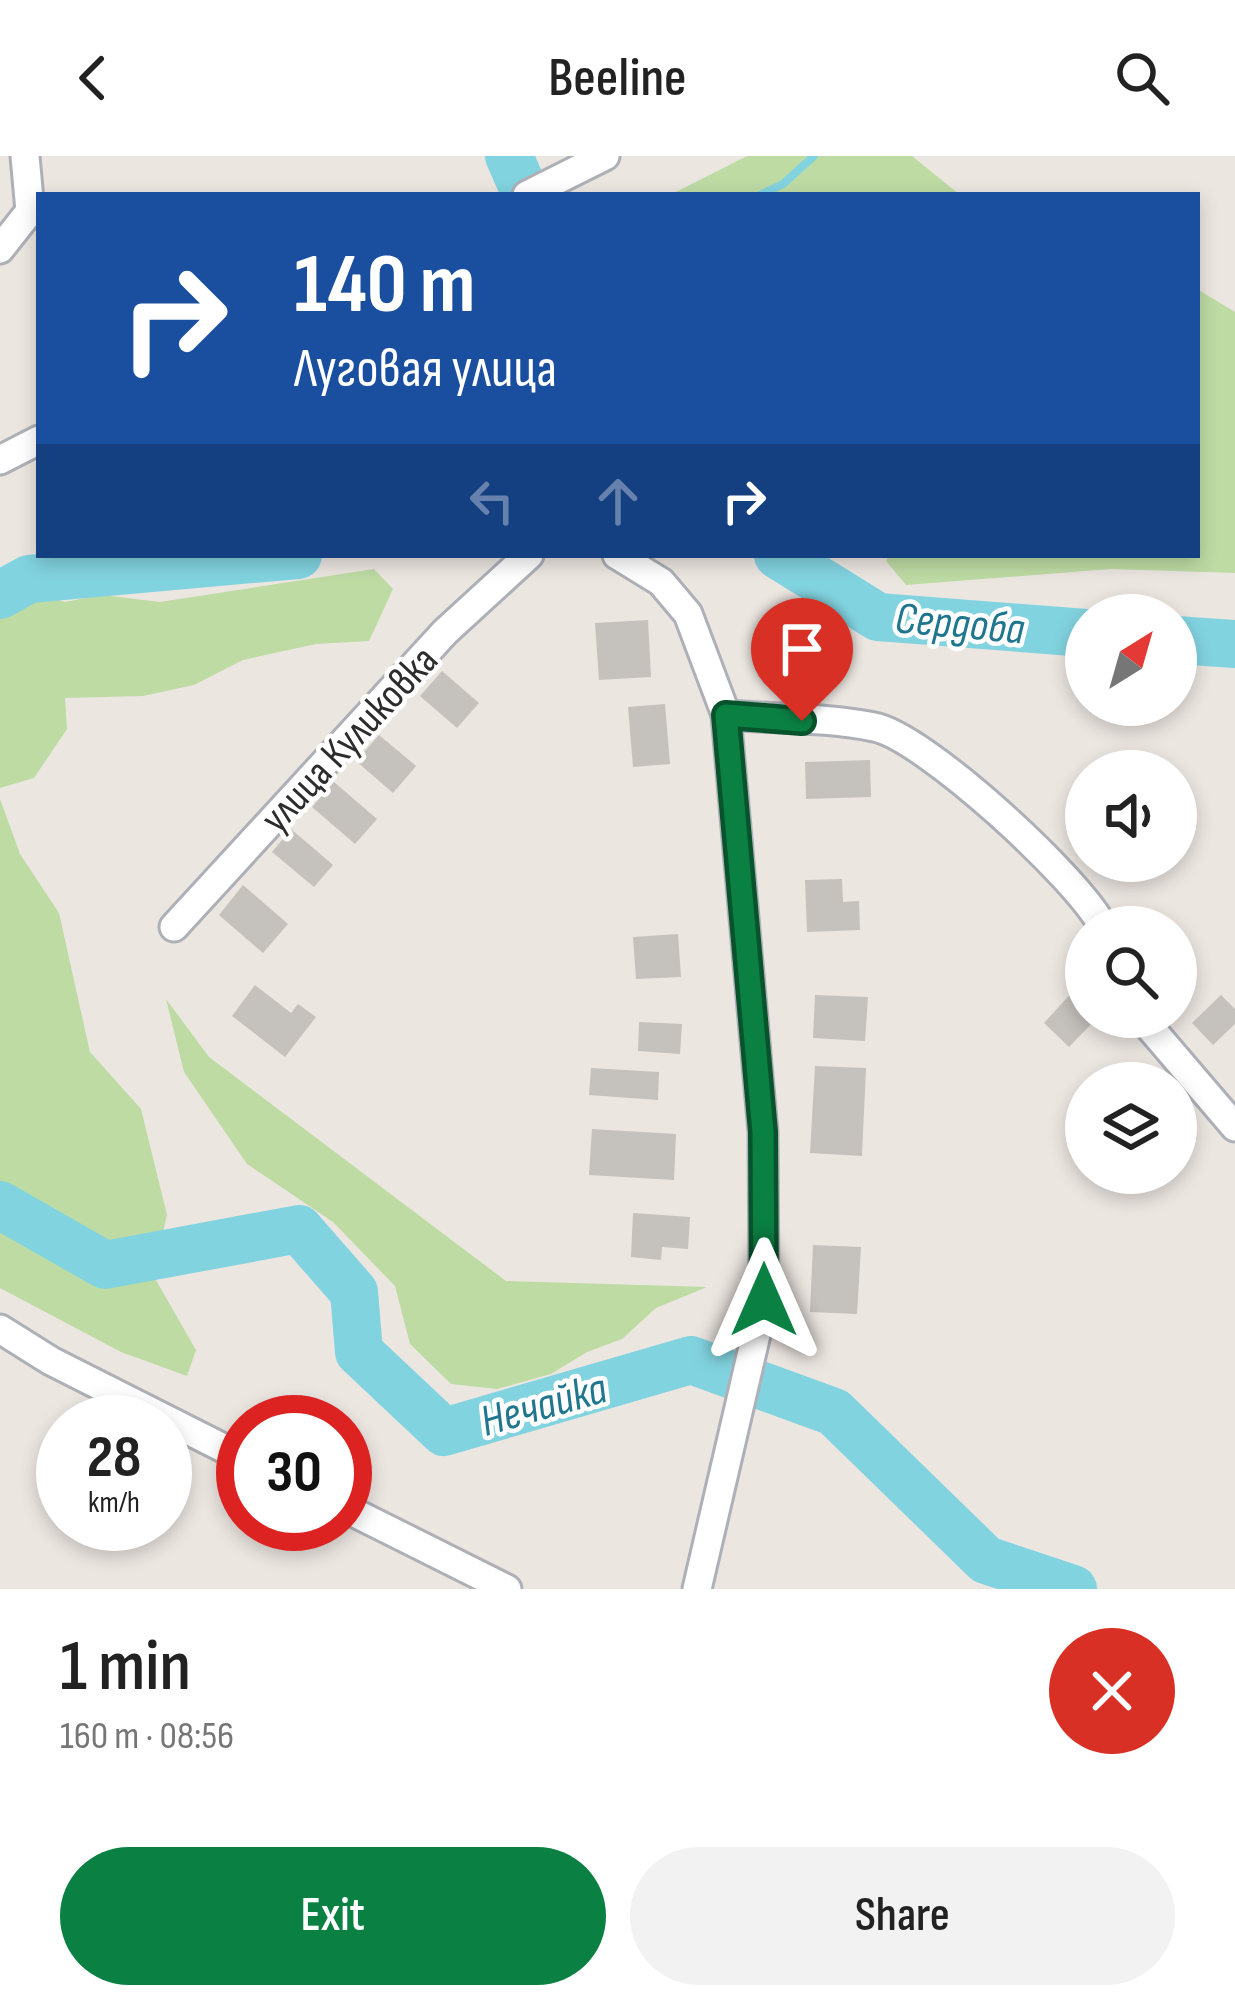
<!DOCTYPE html>
<meta charset="utf-8">
<style>
:root{--surface:#fff;--page:#f2f2f2;--text:#222;--muted:#767676;--accent:#0b8043}
body{margin:0;font-family:"Sofia Sans Condensed",sans-serif;background:var(--page);color:var(--text);height:100vh;display:flex;flex-direction:column;font-size:45px;white-space:nowrap}
*{box-sizing:border-box;margin:0}
p{font-size:39px;color:var(--muted)}
.icon{flex:none;width:66px;height:66px;fill:none;stroke:currentColor;stroke-width:2;stroke-linecap:round;stroke-linejoin:round}
.map{position:relative;height:1433px;overflow:hidden}
.side{display:flex;flex-direction:column;background:var(--surface);flex:1}
.side>*{flex:none}
.guide{position:absolute;left:36px;top:36px;width:1164px;height:366px;border-radius:0px;box-shadow:0 6px 18px #0003;background:#1a4fa0;color:#fff;overflow:hidden}
.needle{width:78px;rotate:37deg}
.buttons{position:absolute;left:1065px;top:438px;display:grid;gap:24px}
.buttons a{display:grid;place-items:center;width:132px;height:132px;border-radius:50%;background:var(--surface);box-shadow:0 6px 18px #0003;font-size:60px}
.speed{position:absolute;left:36px;top:1239px;display:flex;gap:24px;font-size:60px;font-weight:700;text-align:center}
.speed>*{display:grid;place-content:center;width:156px;height:156px;border-radius:50%;background:var(--surface);box-shadow:0 6px 18px #0003;line-height:1}
.speed small{font-size:30px;font-weight:400}
.speed .limit{border:18px solid #d22;background:#fff;color:#111}
.pin{position:absolute;display:grid;place-items:center;width:102px;height:102px;color:#fff;margin:-123px -51px;border-radius:50% 50% 50% 0;rotate:-45deg;box-shadow:0 0 12px #0007}
.pin .icon{rotate:45deg}
.me{position:absolute;width:132px;margin:-66px;rotate:0deg;stroke-linejoin:round;filter:drop-shadow(0 0 9px #0008)}
.turn{display:flex;align-items:center;gap:42px;height:252px;padding:0 60px;font-size:54px}
.turn .icon{width:156px;height:156px;stroke-width:2.5}
.turn b{display:block;font-size:84px;line-height:102px}
.lanes{display:flex;align-items:center;height:114px;padding:0 60px;background:#0003;justify-content:center;gap:60px;direction:ltr}
.lanes .off{opacity:.35}
.round{display:grid;place-items:center;flex:none;width:126px;height:126px;border-radius:63px;background:var(--page)}
.head{display:flex;align-items:center;justify-content:space-between;height:204px;padding:0 60px}
h1{font-size:72px;font-weight:600;line-height:90px}
.button{display:flex;gap:24px;margin-top:auto;padding:24px 60px}
.button a{flex:1;height:138px;border-radius:72px;background:var(--accent);color:#fff;font-size:48px;font-weight:600;line-height:138px;text-align:center}
.button a+a{background:var(--page);color:var(--text)}
header{display:flex;justify-content:space-between;align-items:center;height:156px;padding:0 60px;background:var(--surface);font-size:54px;font-weight:600}
.map>svg:first-child{display:block}
</style>
<header><svg class="icon" aria-label="back" viewBox="0 0 24 24"><path d="M15 5l-7 7 7 7"/></svg>Beeline<svg class="icon" aria-label="search" viewBox="0 0 24 24"><circle cx="10" cy="10" r="6"/><path d="M15 15l6 6"/></svg></header>
<div class="map">
<svg width="1235" height="1433" viewBox="0 0 1235 1433">
<rect width="100%" height="100%" fill="#ece6e1"/>
<!-- green -->
<g fill="#bedba4">
<path d="M747 0H912L960 39H670Z"/>
<path d="M1197 133 1235 156V417L1111 413 906 429 886 405 889 399H1197Z"/>
<path d="M374 413 393 433 369 485 316 488 243 504 194 529 143 540 65 542 67 573 34 622 0 632V420L64 446 103 439 160 446Z"/>
<path d="M0 643 20 698 59 757 90 896 141 953 167 1059 153 1119 196 1194 187 1220 121 1196 0 1132Z"/>
<path d="M166 843 209 901 506 1125 707 1131 656 1152 622 1183 587 1196 551 1218 497 1233 451 1228 410 1188 395 1130 333 1066 247 1008 184 916Z"/>
</g>
<g fill="none" stroke-linecap="round" stroke-linejoin="round">
<!-- stream -->
<path stroke="#82d3e0" stroke-width="8" d="M760 39 783 28 814 0"/>
<!-- river -->
<g stroke="#82d3e0" stroke-width="48">
<path d="M509 0 526 39"/>
<path d="M778 399 878 461 1086 477"/>
<path d="M0 439 29 423 298 399"/>
<path d="M1176 484 1235 488"/>
<path d="M0 1049 105 1109 299 1073 354 1136 359 1196 444 1276 691 1204 834 1256 986 1404 1073 1433"/>
</g>
</g>
<!-- building -->
<g fill="#c5c1bc">
<path d="M648 464 651 521 599 524 595 467Z"/>
<path d="M442 515 479 547 457 572 420 540Z"/>
<path d="M665 548 670 608 633 611 628 551Z"/>
<path d="M379 579 416 610 393 637 356 605Z"/>
<path d="M870 604 871 641 806 643 805 606Z"/>
<path d="M334 626 377 663 355 688 312 651Z"/>
<path d="M291 673 333 709 314 731 272 696Z"/>
<path d="M842 723 843 746 859 745 860 774 807 776 805 724Z"/>
<path d="M243 729 288 768 263 797 219 759Z"/>
<path d="M678 778 681 821 636 823 633 781Z"/>
<path d="M255 829 291 857 298 848 316 861 285 901 232 860Z"/>
<path d="M1077 831 1086 840V861H1098L1069 891 1044 867Z"/>
<path d="M815 839 868 841 865 885 813 882Z"/>
<path d="M1221 839 1235 853V868L1213 889 1192 867Z"/>
<path d="M639 866 682 868 680 898 638 895Z"/>
<path d="M815 910 866 912 862 1000 810 997Z"/>
<path d="M591 912 659 916 658 944 589 939Z"/>
<path d="M592 973 676 978 674 1024 589 1019Z"/>
<path d="M633 1057 690 1061 688 1093 662 1091 661 1104 631 1101Z"/>
<path d="M813 1089 861 1091 857 1158 810 1156Z"/>
</g>
<g fill="none" stroke-linecap="round" stroke-linejoin="round">
<!-- minor casing -->
<g stroke="#adb0b7" stroke-width="33">
<g id="minor">
<path d="M527 39 605 0"/>
<path d="M0 93 30 55 25 0"/>
<path d="M0 304 39 284"/>
<path d="M617 399 661 426 688 458 726 559 763 976 764 1144 697 1433"/>
<path d="M726 559C774 563 827 561 874 571 924 580 1080 724 1103 771"/>
<path d="M174 771 445 476 529 399"/>
<path d="M1141 861 1235 971"/>
<path d="M0 1173 51 1205 243 1302"/>
<path d="M345 1352 507 1433"/>
</g>
</g>
<!-- minor -->
<use href="#minor" stroke="#fff" stroke-width="27"/>
</g>
<g fill="none" stroke-linecap="round" stroke-linejoin="round">
<!-- route casing -->
<g stroke="#07532c" stroke-width="30">
<path id="route" d="M764 1144 763 976 726 559 802 565"/>
</g>
<!-- route -->
<use href="#route" stroke="#0b8043" stroke-width="21"/>
</g>
<g text-anchor="middle" stroke-width="9" stroke-linejoin="round" paint-order="stroke">
<!-- street labels -->
<g font-size="42" fill="#2c2c2c" stroke="#fff">
<text transform="translate(348 582) rotate(-47)" y="15">улица Куликовка</text>
</g>
<!-- water labels -->
<g font-size="45" font-style="italic" fill="#1f768e" stroke="#fff">
<text transform="translate(960 466) rotate(5)" y="16">Сердоба</text>
<text transform="translate(543 1247) rotate(-16)" y="16">Нечайка</text>
</g>
</g>
</svg>
<div class="buttons">
<a><svg class="needle" viewBox="-14 -14 28 28"><path d="M0-13l5 13h-10z" fill="#e53935"/><path d="M0 13l5-13h-10z" fill="#767676"/></svg></a>
<a><svg class="icon" aria-label="sound" viewBox="0 0 24 24"><path d="M4 9h4l5-4v14l-5-4H4zM17 9q2 3 0 6"/></svg></a>
<a><svg class="icon" aria-label="search" viewBox="0 0 24 24"><circle cx="10" cy="10" r="6"/><path d="M15 15l6 6"/></svg></a>
<a><svg class="icon" aria-label="layers" viewBox="0 0 24 24"><path d="M12 4l9 5-9 5-9-5zM3 14l9 5 9-5"/></svg></a>
</div>
<div class="speed"><div>28<small>km/h</small></div><div class="limit">30</div></div>
<div class="pin" style="left:802px;top:565px;background:#d93025"><svg class="icon" aria-label="arrive" viewBox="0 0 24 24"><path d="M6 21V4h12l-3 4 3 4H6"/></svg></div>
<svg class="me" style="left:764px;top:1144px" viewBox="-20 -20 40 40"><path d="M0-17L14 15 0 8-14 15z" fill="#0b8043" stroke="#fff" stroke-width="4"/></svg>
<div class="guide">
<div class="turn"><svg class="icon" aria-label="right" viewBox="0 0 24 24"><path d="M7 20v-9h11M14 6l5 5-5 5"/></svg><div><b>140 m</b>Луговая улица</div></div>
<div class="lanes"><svg class="icon off" aria-label="left" viewBox="0 0 24 24"><path d="M17 20v-9H6M10 6l-5 5 5 5"/></svg><svg class="icon off" aria-label="ahead" viewBox="0 0 24 24"><path d="M12 20V5M6 11l6-6 6 6"/></svg><svg class="icon" aria-label="right" viewBox="0 0 24 24"><path d="M7 20v-9h11M14 6l5 5-5 5"/></svg></div>
</div>
</div>
<section class="side">
<div class="head"><div><h1>1 min</h1><p>160 m · 08:56</p></div><a class="round" style="background:#d93025;color:#fff"><svg class="icon" aria-label="close" viewBox="0 0 24 24"><path d="M6 6l12 12M18 6L6 18"/></svg></a></div>
<div class="button"><a>Exit</a><a>Share</a></div>
</section>
